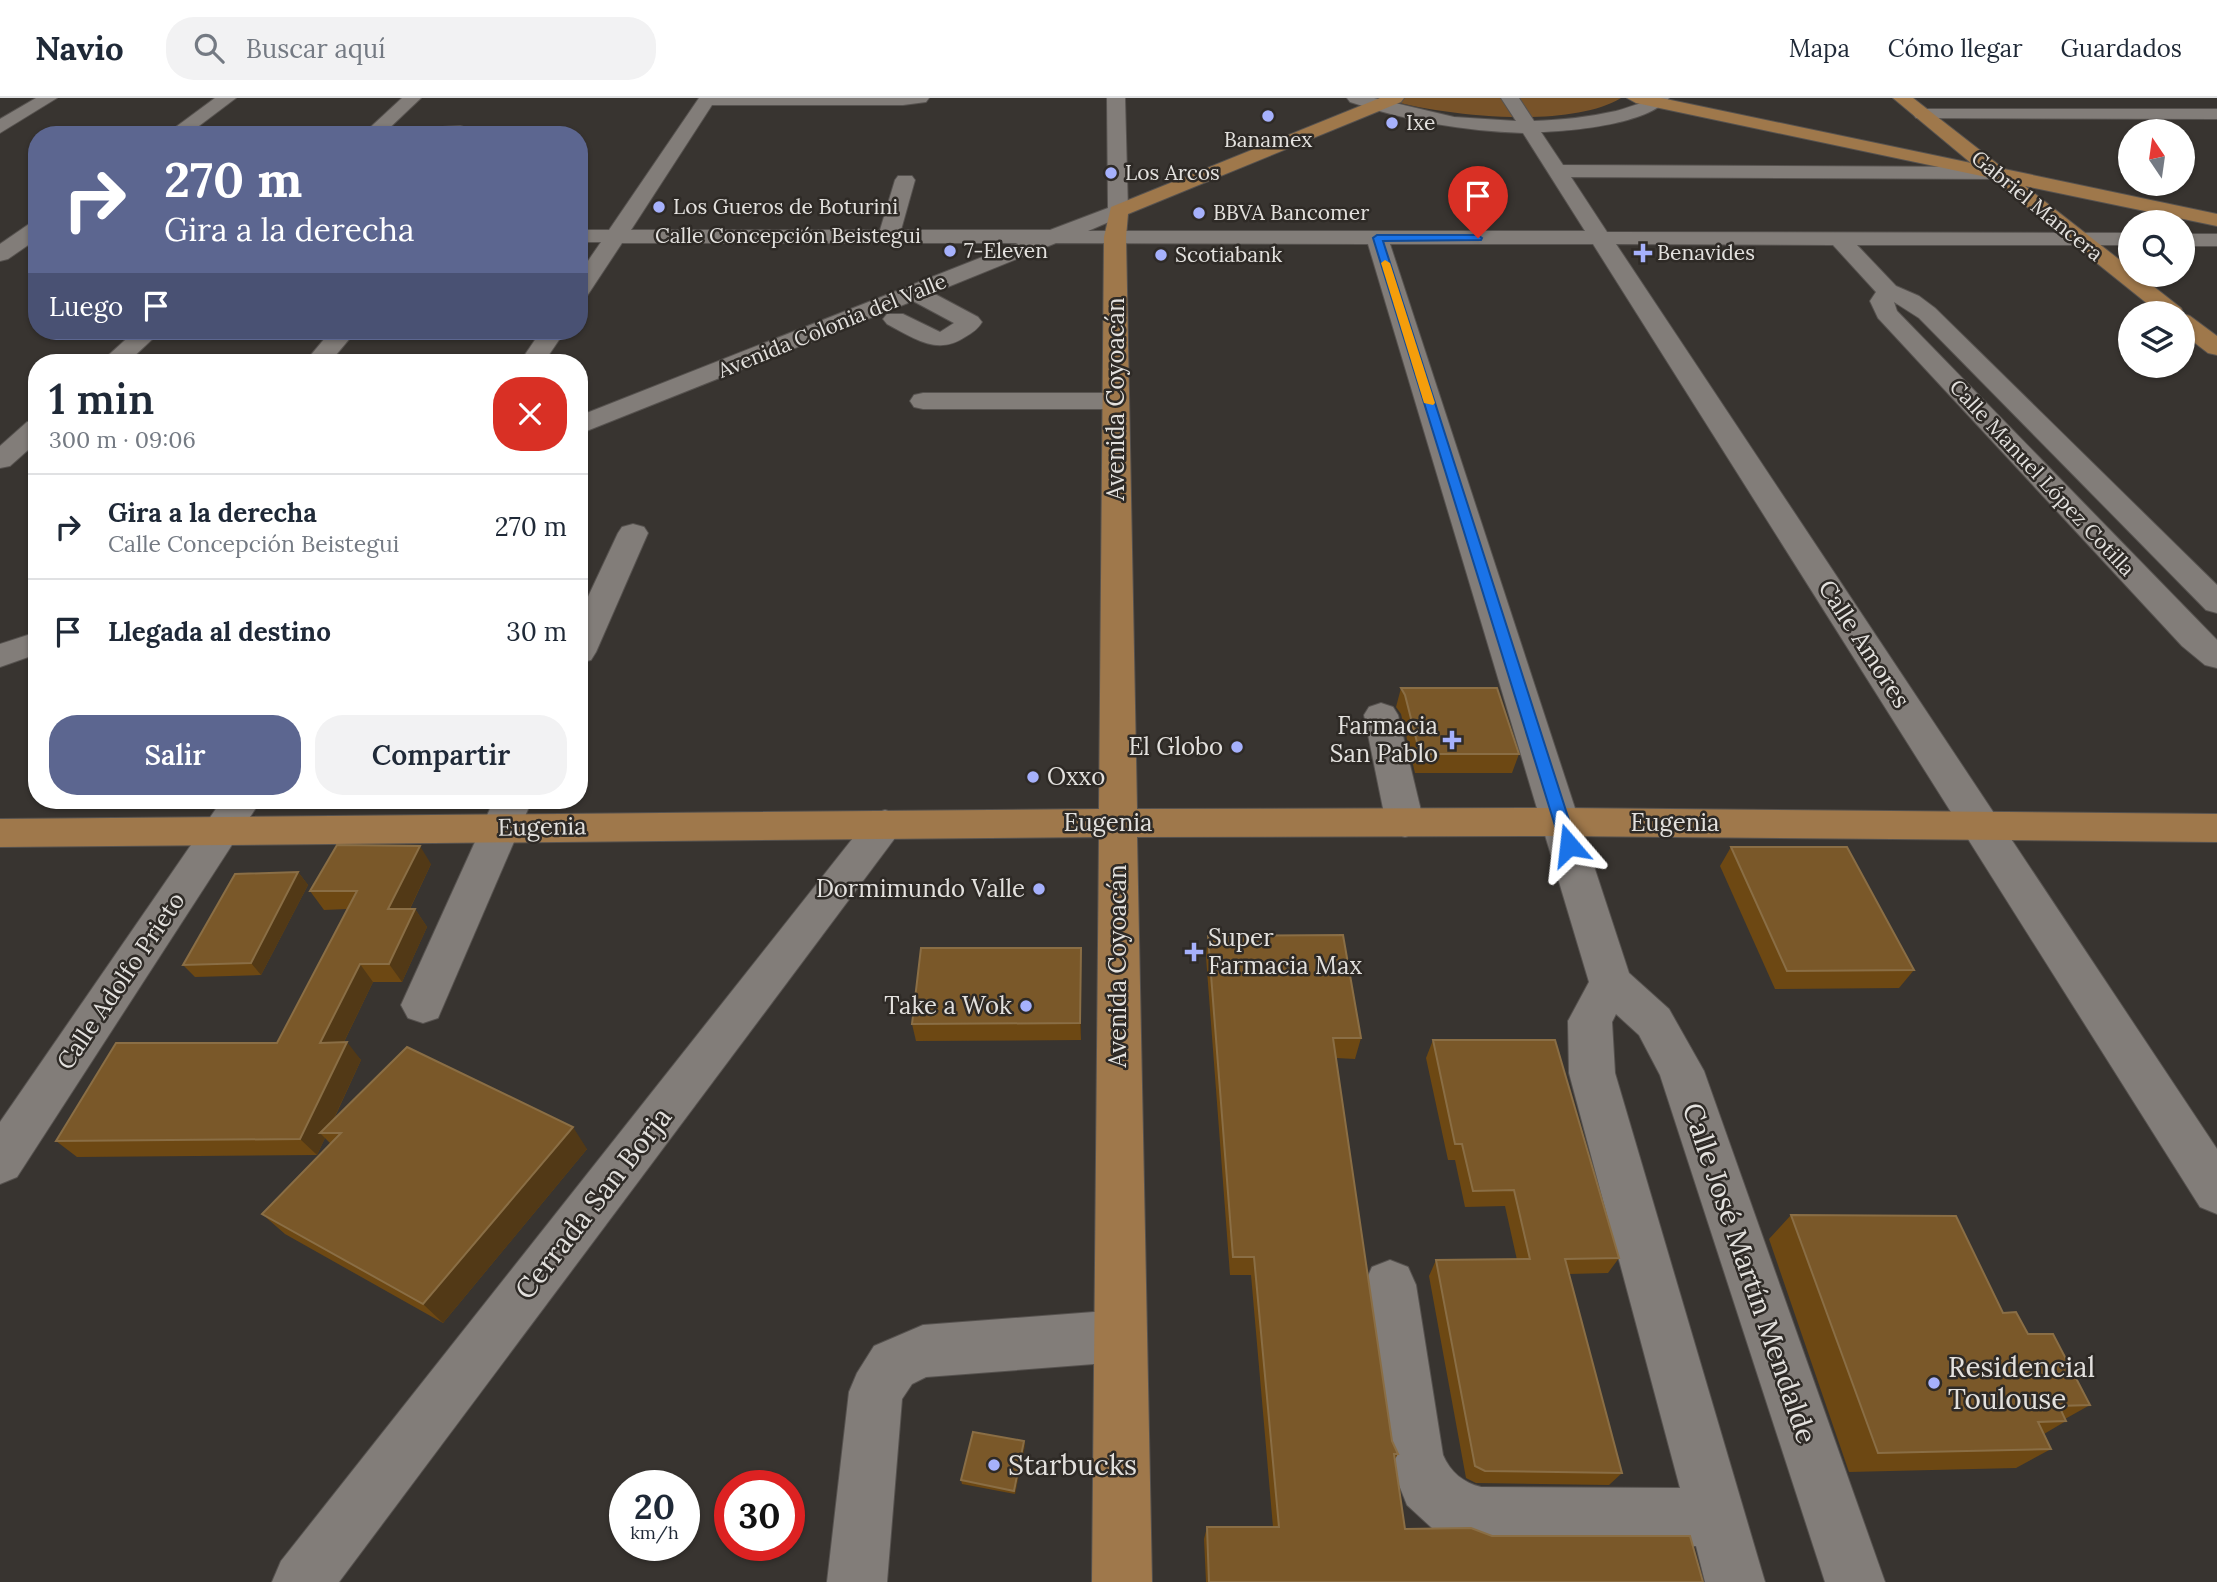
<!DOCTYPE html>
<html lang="es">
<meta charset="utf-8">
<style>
:root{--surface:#fff;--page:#f2f2f3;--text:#1f2937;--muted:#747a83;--line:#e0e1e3;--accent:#5c6690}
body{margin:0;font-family:Lora,serif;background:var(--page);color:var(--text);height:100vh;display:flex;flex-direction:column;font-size:26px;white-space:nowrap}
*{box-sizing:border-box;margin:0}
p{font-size:23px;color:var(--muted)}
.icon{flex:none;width:38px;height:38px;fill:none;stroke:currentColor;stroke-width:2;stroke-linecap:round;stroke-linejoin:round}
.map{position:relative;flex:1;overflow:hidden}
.panel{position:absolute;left:28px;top:256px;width:560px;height:455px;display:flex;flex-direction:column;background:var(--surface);border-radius:28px;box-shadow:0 2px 5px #0004}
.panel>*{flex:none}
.guide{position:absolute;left:28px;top:28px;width:560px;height:214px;border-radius:28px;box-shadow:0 2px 5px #0004;background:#5c6690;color:#fff;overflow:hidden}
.needle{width:46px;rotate:347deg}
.controls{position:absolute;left:2118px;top:21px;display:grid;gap:14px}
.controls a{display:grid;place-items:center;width:77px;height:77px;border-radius:50%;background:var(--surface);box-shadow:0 2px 5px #0004;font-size:35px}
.speed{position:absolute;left:609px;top:1372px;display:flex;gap:14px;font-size:35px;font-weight:700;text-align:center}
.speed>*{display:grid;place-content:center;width:91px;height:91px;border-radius:50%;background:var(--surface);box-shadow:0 2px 5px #0004;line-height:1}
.speed small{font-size:18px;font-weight:400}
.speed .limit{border:10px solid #d22;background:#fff;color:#111}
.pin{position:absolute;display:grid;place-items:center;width:60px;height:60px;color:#fff;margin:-72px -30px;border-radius:50% 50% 50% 0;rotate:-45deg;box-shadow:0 0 7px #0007}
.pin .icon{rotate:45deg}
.me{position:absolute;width:77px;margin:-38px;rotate:343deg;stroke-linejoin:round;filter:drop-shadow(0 0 5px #0008)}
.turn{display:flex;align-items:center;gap:24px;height:147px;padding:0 21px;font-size:32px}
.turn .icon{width:91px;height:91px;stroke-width:2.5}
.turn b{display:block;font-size:49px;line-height:60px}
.then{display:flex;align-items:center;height:66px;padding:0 21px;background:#0003;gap:14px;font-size:26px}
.round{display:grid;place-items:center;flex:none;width:74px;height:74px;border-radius:28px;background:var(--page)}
.overview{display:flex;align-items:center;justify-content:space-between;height:119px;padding:0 21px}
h1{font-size:42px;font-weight:600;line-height:52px}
.action{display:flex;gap:14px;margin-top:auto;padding:14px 21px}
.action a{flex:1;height:80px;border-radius:28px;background:var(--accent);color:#fff;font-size:28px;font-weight:600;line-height:80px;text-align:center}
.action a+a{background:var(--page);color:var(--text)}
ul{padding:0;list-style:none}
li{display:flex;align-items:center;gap:21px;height:105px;padding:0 21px;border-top:2px solid var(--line)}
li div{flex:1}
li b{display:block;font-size:26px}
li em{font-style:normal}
header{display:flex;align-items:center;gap:42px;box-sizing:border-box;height:98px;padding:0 35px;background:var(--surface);border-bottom:2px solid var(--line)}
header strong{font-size:33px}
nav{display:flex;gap:38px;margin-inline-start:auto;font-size:24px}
.search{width:490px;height:63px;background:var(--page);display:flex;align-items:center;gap:18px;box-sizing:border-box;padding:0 24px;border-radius:28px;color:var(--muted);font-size:26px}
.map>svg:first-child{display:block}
</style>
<header>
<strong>Navio</strong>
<div class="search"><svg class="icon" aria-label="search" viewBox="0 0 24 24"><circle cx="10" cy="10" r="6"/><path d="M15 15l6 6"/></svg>Buscar aquí</div>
<nav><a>Mapa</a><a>Cómo llegar</a><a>Guardados</a></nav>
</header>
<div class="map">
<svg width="2217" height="1484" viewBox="0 0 2217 1484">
<rect width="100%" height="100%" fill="#383430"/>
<!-- green -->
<path fill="#785329" d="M1382 0H1621C1568 32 1439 18 1382 0Z"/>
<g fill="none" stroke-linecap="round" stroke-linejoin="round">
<!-- minor casing -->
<g stroke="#56524f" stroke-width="2">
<g id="minor">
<path d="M36 0H57L0 35V21Z"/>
<path d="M215 0H236L187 37H165Z"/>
<path d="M402 0H421L382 37H362Z"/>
<path d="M699 0H929L926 4 903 7H712L631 132H880L895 82 898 78H912L915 82 901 132H1050L1108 110 1107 0H1125L1128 113 1125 117 1088 133H1585L1523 35C1463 33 1407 23 1350 4L1347 0H1374L1454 19 1516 23 1501 0H1519L1534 23C1562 22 1589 19 1616 13 1635 8 1649 0 1669 0 1648 26 1573 33 1541 34L1563 67 1998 69 2005 71 2008 75 2005 79 1998 81 1571 79 1607 134 2130 135V147H1857L1896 188 1919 198 1935 210 2217 487V515L2206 512 1919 220 1894 204 1897 213 2217 542V570L2205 567 2182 548 1878 220 1870 203 1876 194 1833 147 1616 146 2217 1051V1116L2200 1109 1593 146H1390L1629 875 1669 911 1704 973 1885 1484H1825L1660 977 1639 937 1616 916 1612 924 1615 975 1765 1484H1705L1696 1448 1481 1447 1432 1430 1407 1407 1387 1357 1364 1187 1372 1169 1390 1162 1408 1169 1416 1187 1443 1357C1450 1374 1464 1385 1481 1389L1680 1390 1569 975 1568 923 1589 884 1368 146 1056 145 933 195 978 219 982 224C978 231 972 235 965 239 937 258 914 240 887 226L883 221 887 216H903L940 234 954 225 913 203 579 336V318L1018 145H622L587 198 579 200V176L601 144H579V132H609Z"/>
<path d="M1922 11H2217V21L1916 20 1913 16 1916 12Z"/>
<path d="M460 28 467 30 469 34 467 37H398L407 31Z"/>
<path d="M37 125V141L8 161 0 163V146L29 126Z"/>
<rect x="2182" y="136" width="35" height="12"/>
<path d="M135 233H161L128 264H101Z"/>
<path d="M331 233H356L330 264H305Z"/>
<path d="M541 233H565L544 264H520Z"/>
<path d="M923 295H1116L1125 297 1129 303 1125 309 1116 311H923L914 309 910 303 914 297Z"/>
<path d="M37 322V344L10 368 0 370V348L27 324Z"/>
<path d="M633 426 644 429 648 435 596 554 591 562 579 565V518L618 435 622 429Z"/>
<path d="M37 534V556L0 569V546Z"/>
<path d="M1381 605 1393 609 1398 617 1424 725 1418 735 1405 739 1392 735 1386 725 1364 617 1369 609Z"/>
<path d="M222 702H261L17 1079 0 1086V1024Z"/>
<path d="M494 702H532L438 920 423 925 408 920 401 907Z"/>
<path d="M885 712 898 716 904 726 898 736 339 1484H272L281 1463 872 716Z"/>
<path d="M1120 1212 1139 1219 1146 1238 1139 1257 1120 1264 926 1279 912 1286 902 1301 887 1484H827L849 1294 857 1275 874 1248 923 1227Z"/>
</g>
</g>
<!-- major casing -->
<g stroke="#56524f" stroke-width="2">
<g id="major">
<path d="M1380 0H1404L1401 4 1128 116 1126 139 1137 711 1562 710 2217 716V744L1562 738 1137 739 1152 1484H1092L1099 739 0 749V721L1099 711 1104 139 1111 109Z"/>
<path d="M1627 0H1661L1971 65 1893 0H1913L2004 71 2217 116V128L2025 88 2130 170V177H2139L2181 210 2184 216 2190 218 2217 238V257L2208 255 2182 235V215H2159L1991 80 1636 5Z"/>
</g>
</g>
<!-- minor -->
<use href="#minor" fill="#827d79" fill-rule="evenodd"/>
<!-- major -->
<use href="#major" fill="#9f784b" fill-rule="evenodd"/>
</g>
<!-- wall -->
<g fill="#6d4813">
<path d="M1401 590 1519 656 1512 675H1415L1401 616 1396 609Z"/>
<path d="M1731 749 1914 872 1899 890 1775 891 1720 768Z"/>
<path d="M431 766 410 811H415L427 829 402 884H373L344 944 361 962 333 1023 587 1051 443 1225 285 1136 262 1116 331 1046 325 1040 317 1057 77 1059 56 1043 277 945 347 811 324 812 310 793Z"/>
<path d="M298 774 308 787 261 877 195 879 183 867Z"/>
<path d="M1208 838 1361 940 1355 961 1336 960 1392 1343 1398 1356 1395 1361 1405 1431 1492 1438 1703 1484H1206L1204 1441 1207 1429H1273L1251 1177H1230L1206 859Z"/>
<path d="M1081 850V942L916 943 912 926Z"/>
<path d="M1433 942 1619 1160 1608 1175 1569 1176 1622 1375 1609 1387 1476 1385 1466 1380 1429 1178 1436 1162H1517L1505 1108 1465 1109 1455 1062H1448L1426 960Z"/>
<path d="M1791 1117 2003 1215 2090 1307 2065 1321 2066 1323 2044 1336 2051 1351 2016 1370 1849 1374 1769 1141Z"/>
<path d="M1024 1343 1025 1347 1015 1396 962 1386 961 1382Z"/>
</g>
<!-- shaded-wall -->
<g fill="#523916">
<path d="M420 748 431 766 401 829 388 811Z"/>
<path d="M298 774 308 787 261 877 251 865Z"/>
<path d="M415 811 427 829 402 884 389 866Z"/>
<path d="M1081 850V942L1080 925Z"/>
<path d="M360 866 373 884 335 962 320 945Z"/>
<path d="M347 944 361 962 327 1035H320L325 1040 317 1057 300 1041Z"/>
<path d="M573 1029 587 1051 443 1225 423 1206Z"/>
<path d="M1024 1343 1025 1347 1015 1396 1014 1393Z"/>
</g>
<!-- building -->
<g fill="#7a5829" stroke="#8a6e45" stroke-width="2">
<path d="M1401 590H1497L1519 656H1420L1405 597Z"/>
<path d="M337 747 420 748 388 811H415L389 866H360L320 945 347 944 300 1041 56 1043 116 945H277L357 793H310Z"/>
<path d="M1731 749H1847L1914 872 1787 873Z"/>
<path d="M298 774 251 865 183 867 235 776Z"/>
<path d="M1343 837 1361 940H1333L1392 1343 1398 1356H1394L1405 1431 1471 1430 1492 1438H1690L1703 1484H1209L1207 1429H1279L1254 1159H1233L1208 838Z"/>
<path d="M921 850H1081L1080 925 912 926Z"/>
<path d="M1433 942H1555L1619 1160 1565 1161 1622 1375 1485 1373 1475 1368 1436 1162 1530 1161 1514 1092 1473 1093 1462 1046H1455Z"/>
<path d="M407 949 573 1029 423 1206 262 1116 341 1035H320Z"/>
<path d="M1791 1117 1956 1118 2003 1215 2016 1214 2028 1236H2053L2090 1307 2059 1308 2066 1323 2038 1324 2051 1351 1878 1355Z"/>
<path d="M973 1334 1024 1343 1014 1393 961 1382Z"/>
</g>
<!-- route -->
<path fill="#1a73e8" stroke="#114b97" stroke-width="2" d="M1478 137 1482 140 1481 142 1383 143 1577 747 1569 753 1561 747 1373 140 1377 137Z"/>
<!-- slow -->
<path fill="#f59e0b" d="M1385 162 1390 165 1435 305 1433 307 1424 305 1381 165Z"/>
<!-- markers -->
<g fill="#a6b1fc" stroke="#2e2a26" stroke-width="2.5">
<circle cx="1268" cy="18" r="7"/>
<circle cx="1392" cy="25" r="7"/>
<circle cx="1111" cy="75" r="7"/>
<circle cx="659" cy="109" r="7"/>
<circle cx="1199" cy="115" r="7"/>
<circle cx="950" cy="153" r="7"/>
<path d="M1639.5 144.5h7v7h7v7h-7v7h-7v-7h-7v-7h7z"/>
<circle cx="1161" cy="157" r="7"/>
<path d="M1448.5 631.5h7v7h7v7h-7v7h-7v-7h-7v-7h7z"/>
<circle cx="1237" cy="649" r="7"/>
<circle cx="1033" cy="679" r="7"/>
<circle cx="1039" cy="791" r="7"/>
<path d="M1190.5 843.5h7v7h7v7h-7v7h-7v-7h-7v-7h7z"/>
<circle cx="1026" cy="908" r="7"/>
<circle cx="1934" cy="1285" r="7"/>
<circle cx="994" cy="1367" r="7"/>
</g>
<g text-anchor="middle" stroke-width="5" stroke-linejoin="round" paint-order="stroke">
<!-- far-poi labels -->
<g font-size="21" fill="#e3e1de" stroke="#2e2a26" text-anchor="start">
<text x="1406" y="32">Ixe</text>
<text x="1268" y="49" text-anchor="middle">Banamex</text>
<text x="1125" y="82">Los Arcos</text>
<text x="673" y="116">Los Gueros de Boturini</text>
<text x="1213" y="122">BBVA Bancomer</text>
<text x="964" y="160">7-Eleven</text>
<text x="1657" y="162">Benavides</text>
<text x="1175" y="164">Scotiabank</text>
</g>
<!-- far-street labels -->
<g font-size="21" fill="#e3e1de" stroke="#2e2a26">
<text transform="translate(2037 108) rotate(39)" y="7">Gabriel Mancera</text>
<text x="788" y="145">Calle Concepción Beistegui</text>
<text transform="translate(832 228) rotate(-22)" y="7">Avenida Colonia del Valle</text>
<text transform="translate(2042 380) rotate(47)" y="7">Calle Manuel López Cotilla</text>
</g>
<!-- street labels -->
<g font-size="24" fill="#e3e1de" stroke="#2e2a26">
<text transform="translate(1116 301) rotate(-90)" y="8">Avenida Coyoacán</text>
<text transform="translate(1864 546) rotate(57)" y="8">Calle Amores</text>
<text x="1108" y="733">Eugenia</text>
<text x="1675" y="733">Eugenia</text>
<text transform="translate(542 729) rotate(-1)" y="8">Eugenia</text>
<text transform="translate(1118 868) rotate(-90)" y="8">Avenida Coyoacán</text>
<text transform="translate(121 883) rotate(-56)" y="8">Calle Adolfo Prieto</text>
</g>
<!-- poi labels -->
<g font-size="24" fill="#e3e1de" stroke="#2e2a26" text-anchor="end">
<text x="1438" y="636">Farmacia<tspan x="1438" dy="28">San Pablo</tspan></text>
<text x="1223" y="657">El Globo</text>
<text x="1047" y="687" text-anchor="start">Oxxo</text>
<text x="1025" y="799">Dormimundo Valle</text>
<text x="1208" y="848" text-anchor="start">Super<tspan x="1208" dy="28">Farmacia Max</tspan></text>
<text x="1012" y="916">Take a Wok</text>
</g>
<!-- near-street labels -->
<g font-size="28" fill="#e3e1de" stroke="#2e2a26">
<text transform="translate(593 1105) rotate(-52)" y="10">Cerrada San Borja</text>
<text transform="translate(1750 1175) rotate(71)" y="10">Calle José Martín Mendalde</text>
</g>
<!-- near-poi labels -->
<g font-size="28" fill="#e3e1de" stroke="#2e2a26" text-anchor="start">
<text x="1948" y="1279">Residencial<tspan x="1948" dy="32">Toulouse</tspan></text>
<text x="1008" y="1377">Starbucks</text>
</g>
</g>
</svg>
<div class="controls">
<a><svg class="needle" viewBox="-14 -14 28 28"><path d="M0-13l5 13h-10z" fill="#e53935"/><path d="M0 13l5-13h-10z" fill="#747a83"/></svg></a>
<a><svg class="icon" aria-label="search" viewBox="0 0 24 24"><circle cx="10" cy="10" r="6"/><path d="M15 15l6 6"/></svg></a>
<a><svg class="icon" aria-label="layers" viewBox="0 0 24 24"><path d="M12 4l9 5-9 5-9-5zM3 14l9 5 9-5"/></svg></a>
</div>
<div class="speed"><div>20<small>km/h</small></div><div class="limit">30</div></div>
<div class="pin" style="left:1478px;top:140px;background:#d93025"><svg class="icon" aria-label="arrive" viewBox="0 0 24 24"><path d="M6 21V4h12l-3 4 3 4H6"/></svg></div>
<svg class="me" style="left:1569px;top:747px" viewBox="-20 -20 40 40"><path d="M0-17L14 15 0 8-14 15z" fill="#1a73e8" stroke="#fff" stroke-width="4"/></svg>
<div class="guide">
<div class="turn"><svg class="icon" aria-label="right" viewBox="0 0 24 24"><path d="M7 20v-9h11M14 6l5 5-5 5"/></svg><div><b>270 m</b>Gira a la derecha</div></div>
<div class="then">Luego<svg class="icon" aria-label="arrive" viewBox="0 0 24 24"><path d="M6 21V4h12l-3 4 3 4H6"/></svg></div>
</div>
<section class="panel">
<div class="overview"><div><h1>1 min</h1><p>300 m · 09:06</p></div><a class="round" style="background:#d93025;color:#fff"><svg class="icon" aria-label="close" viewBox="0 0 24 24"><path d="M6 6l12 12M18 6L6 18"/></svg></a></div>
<ul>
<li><svg class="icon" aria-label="right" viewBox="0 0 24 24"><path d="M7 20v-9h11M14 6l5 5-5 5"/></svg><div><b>Gira a la derecha</b><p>Calle Concepción Beistegui</p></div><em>270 m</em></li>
<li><svg class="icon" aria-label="arrive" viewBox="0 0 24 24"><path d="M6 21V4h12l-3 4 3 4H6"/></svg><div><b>Llegada al destino</b></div><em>30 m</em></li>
</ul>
<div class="action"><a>Salir</a><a>Compartir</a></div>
</section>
</div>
